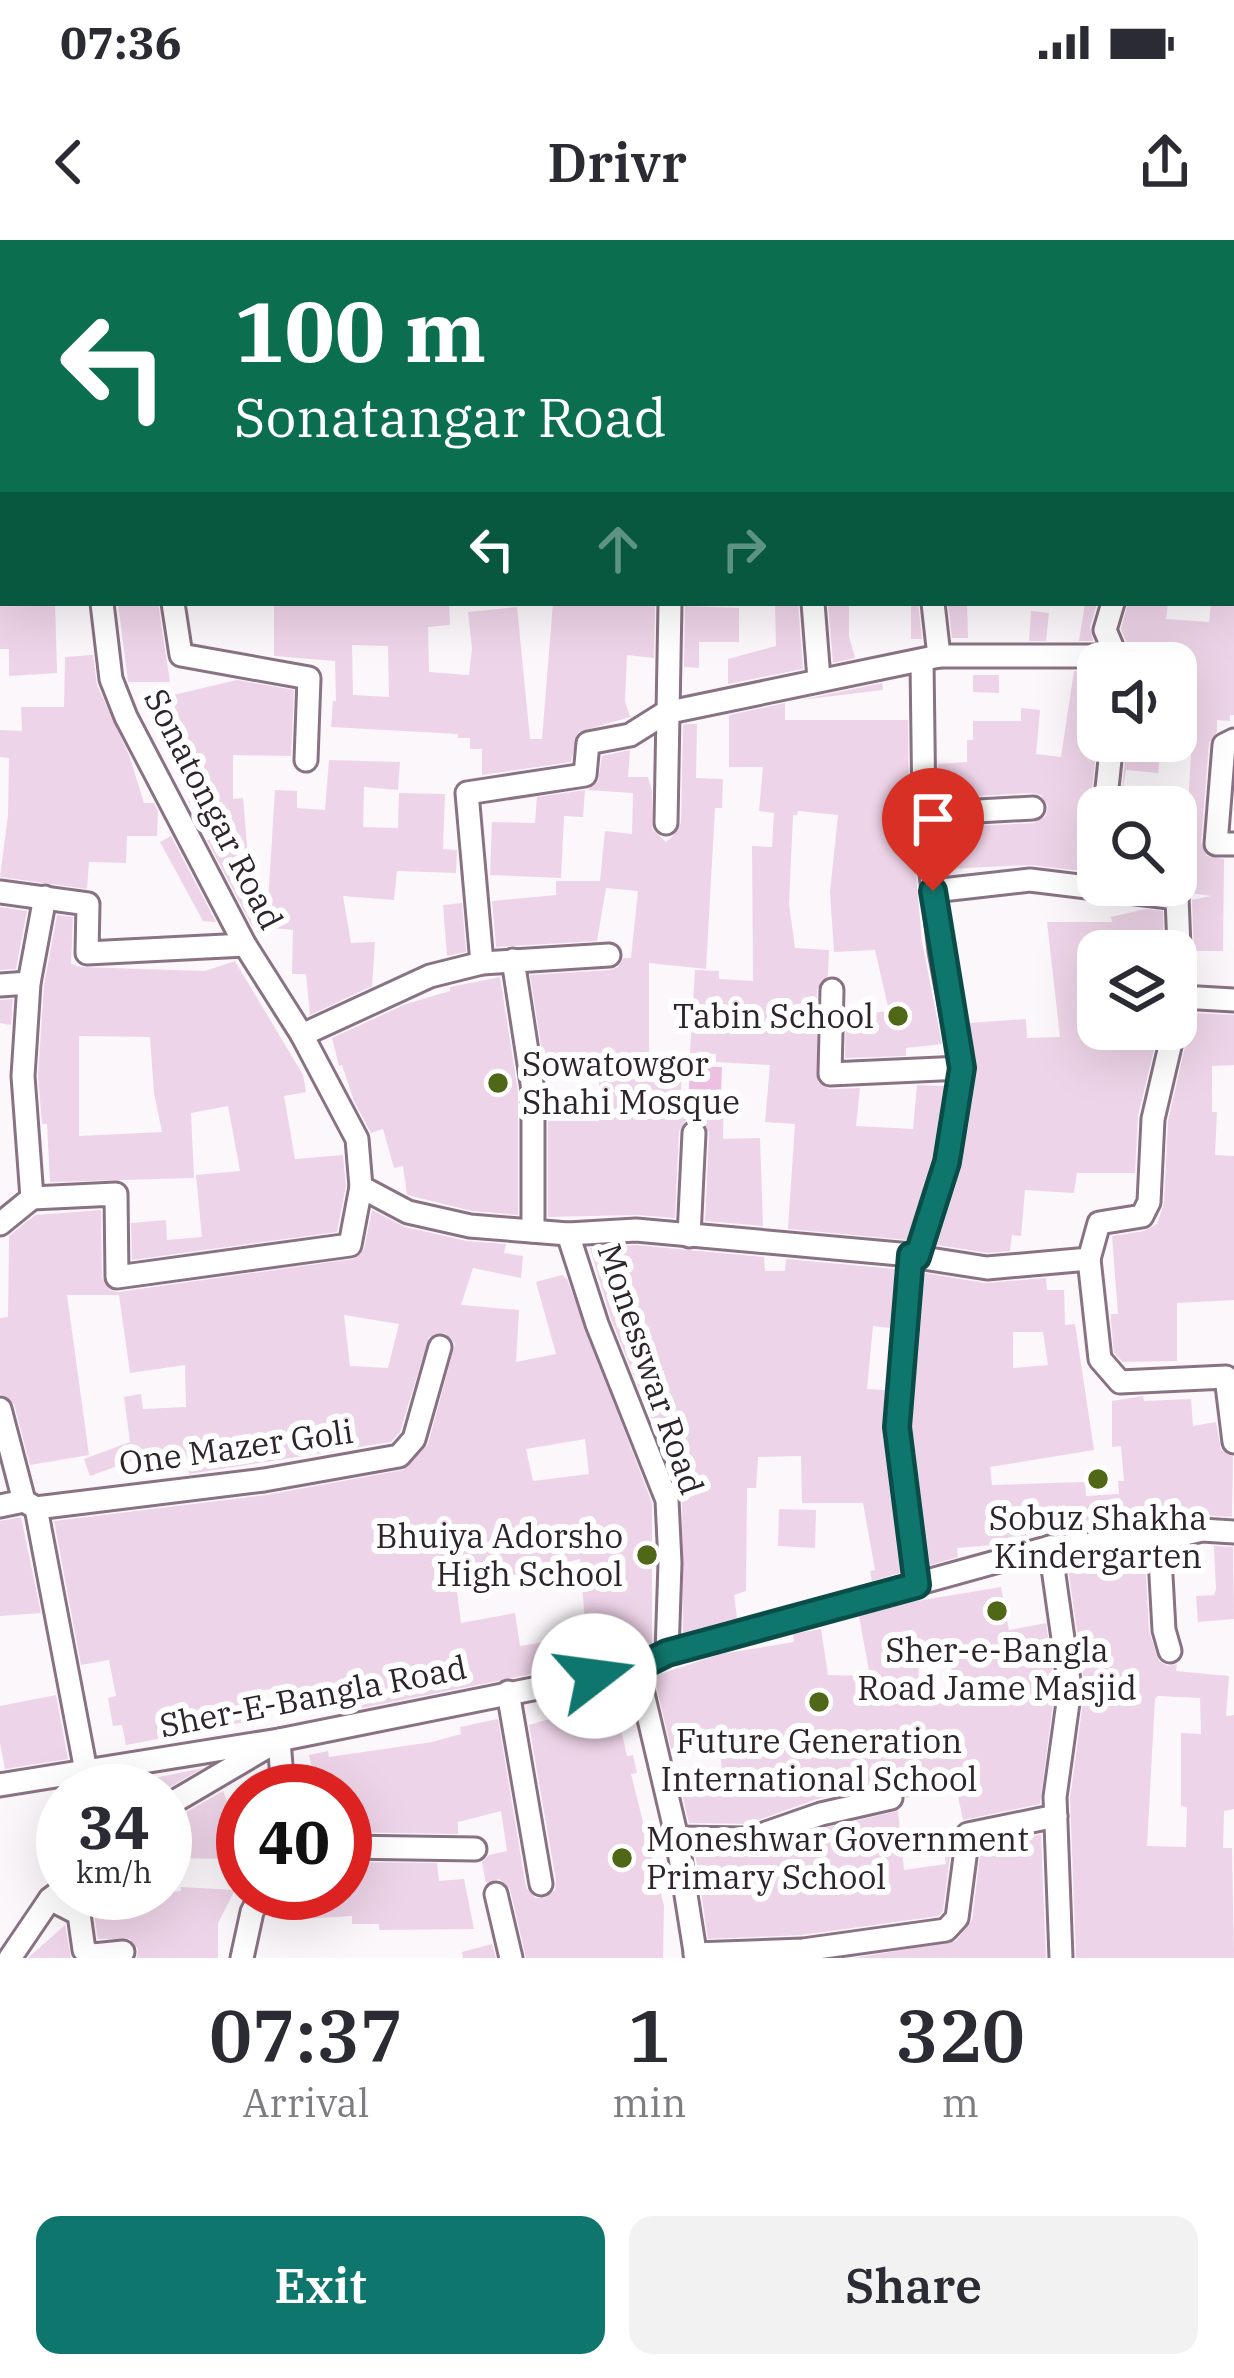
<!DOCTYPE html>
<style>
:root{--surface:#fff;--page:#f2f2f3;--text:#2b2b33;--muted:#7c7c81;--accent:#0f766e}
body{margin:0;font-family:"IBM Plex Serif",serif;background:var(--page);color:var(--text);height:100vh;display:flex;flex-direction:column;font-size:45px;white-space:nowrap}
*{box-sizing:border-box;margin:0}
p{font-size:39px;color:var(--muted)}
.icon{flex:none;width:66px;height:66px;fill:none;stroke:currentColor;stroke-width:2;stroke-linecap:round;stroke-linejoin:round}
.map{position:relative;height:1718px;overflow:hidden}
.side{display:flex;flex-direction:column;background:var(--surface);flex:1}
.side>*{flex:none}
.top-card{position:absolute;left:0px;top:0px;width:1236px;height:366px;box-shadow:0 12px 48px #0002;background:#0b6e4f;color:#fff;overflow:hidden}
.fabs{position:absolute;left:1077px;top:402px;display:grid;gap:24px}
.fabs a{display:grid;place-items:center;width:120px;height:120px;border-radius:24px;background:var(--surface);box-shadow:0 12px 48px #0002;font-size:60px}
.speed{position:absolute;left:36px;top:1524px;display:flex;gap:24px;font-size:60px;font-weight:700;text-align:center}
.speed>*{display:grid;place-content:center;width:156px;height:156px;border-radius:50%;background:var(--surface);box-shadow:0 12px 48px #0002;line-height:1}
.speed small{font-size:30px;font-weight:400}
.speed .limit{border:18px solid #d22;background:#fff;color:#111}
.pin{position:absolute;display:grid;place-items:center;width:102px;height:102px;color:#fff;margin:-123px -51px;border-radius:50% 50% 50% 0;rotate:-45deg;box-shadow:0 0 12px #0007}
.pin .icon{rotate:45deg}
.me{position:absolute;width:132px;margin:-66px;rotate:75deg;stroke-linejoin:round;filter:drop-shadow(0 0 9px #0008)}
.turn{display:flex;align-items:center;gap:42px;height:252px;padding:0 36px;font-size:54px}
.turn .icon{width:156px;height:156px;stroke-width:2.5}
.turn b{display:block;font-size:84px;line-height:102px}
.lanes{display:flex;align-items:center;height:114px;padding:0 36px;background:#0003;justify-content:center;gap:60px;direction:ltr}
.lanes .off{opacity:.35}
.eta{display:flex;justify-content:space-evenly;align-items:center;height:204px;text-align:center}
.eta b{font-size:72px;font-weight:600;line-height:84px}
.action{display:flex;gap:24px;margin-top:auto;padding:24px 36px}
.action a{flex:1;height:138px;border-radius:24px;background:var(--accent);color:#fff;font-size:48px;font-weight:600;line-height:138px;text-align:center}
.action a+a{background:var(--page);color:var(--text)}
.status{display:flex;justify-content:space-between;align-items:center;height:84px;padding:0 60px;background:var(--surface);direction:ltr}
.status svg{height:33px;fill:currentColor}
header{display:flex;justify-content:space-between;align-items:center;height:156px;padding:0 36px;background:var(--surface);font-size:54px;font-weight:600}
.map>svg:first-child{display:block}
</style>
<div class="status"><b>07:36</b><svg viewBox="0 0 49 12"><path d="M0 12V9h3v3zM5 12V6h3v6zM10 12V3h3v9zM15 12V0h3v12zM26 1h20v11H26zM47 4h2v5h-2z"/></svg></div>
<header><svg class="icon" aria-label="back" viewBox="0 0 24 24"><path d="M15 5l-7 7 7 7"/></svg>Drivr<svg class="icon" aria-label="share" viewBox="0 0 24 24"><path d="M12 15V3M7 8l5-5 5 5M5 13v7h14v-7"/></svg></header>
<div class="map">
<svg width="1234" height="1718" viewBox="0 0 1234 1718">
<rect width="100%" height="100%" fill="#fcf7fb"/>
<!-- green -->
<path fill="#edc0e2" d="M690 826 722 827 721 850 689 849Z"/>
<!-- building -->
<g fill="#eed4e8" fill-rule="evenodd">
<path d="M0 363H55L57 433 9 436V409H0Z"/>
<path d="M118 363H158L170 442H128Z"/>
<path d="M274 363H449L450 385 428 387 429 432 469 435 472 408 468 372 517 367 530 499H542L553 363H655L654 418 627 415 625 461 630 477 578 492 571 522 482 535V509H470V498H458V494L331 487 333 461H336L335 421 274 416ZM352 405 388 406 389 457 353 455Z"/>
<path d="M775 363H798L803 429 728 444V419L776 406Z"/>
<path d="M828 363H849V396L855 418 833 423Z"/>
<path d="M911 363H918L922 399H911Z"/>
<path d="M948 363H967L968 398H952Z"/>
<path d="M1085 363H1097L1090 387 1093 401H1079Z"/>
<path d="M1128 363H1168L1166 379 1209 382 1211 363H1234V475H1230V481L1217 480V492L1209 503 1201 603 1207 616 1224 619 1223 711H1194L1192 660 1211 656 1191 653V597H1186L1196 433 1176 431V423H1129L1130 411 1121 389Z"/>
<path d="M685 366 739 368V402H699V428L684 427Z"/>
<path d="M1031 371 1049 373 1046 401H1029Z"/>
<path d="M93 415 97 445 129 515 144 563H154L158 571 157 596H127L126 623 89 622 87 649 0 637 8 575 9 518 0 517V490L22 491 21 467H64L65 417Z"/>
<path d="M1074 431H1098V497L1090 565 1098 580V633L1031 625 946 629 941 588 1034 583 1046 576 1048 566 1041 555 1032 553 939 558 938 524 967 522V500H973V481H1021V468L1040 470 1036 514 1061 517Z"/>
<path d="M973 435H999V453L973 452Z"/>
<path d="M237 440 294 450 291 516 233 515V559L243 558 252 664 268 663 275 550 297 551V568L325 570 329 520 400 522 398 550 364 547 363 587 398 588 399 553 445 554 443 609 457 610 456 633 397 631 394 660 343 656 351 703 375 702 372 746 310 775 306 734H292L293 690 252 686 207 600 221 598 217 558 189 563 185 538 197 536 186 502 180 503 173 455Z"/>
<path d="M882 443 883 450 800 460Z"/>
<path d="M785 463V480H908L909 571H903L899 617 914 616 922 701 942 804 906 808V816L845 818 846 776 889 771 875 710 834 712 830 652 838 575 798 571 797 575H793L789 664 795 708 829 710 828 736 817 750 818 842 829 849 860 848 856 886 913 889 917 845 944 846 932 919 907 1000 788 989 795 884 765 882 770 825 716 822V814L690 813 695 730 719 731V739L753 741 752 606 772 607 774 573 759 571 763 527H729V475Z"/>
<path d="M686 484H697L696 538 723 539 722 568H715L706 729 649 723V823L682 824 681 852 724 853 723 899 760 898 763 986 705 981 709 893 703 881 694 878 686 880 679 891 675 978 637 975 548 977V881H599V827L545 831 530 735 610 730 618 727 623 718H631L638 651 606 648 597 701 496 707 492 661 556 655V641H600L605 591 632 594 633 553 587 550 598 542 602 516 630 510 628 537H648L652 551V589L666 602 674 595 681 583 683 485Z"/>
<path d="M1127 501H1162L1158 533 1126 530 1121 560Z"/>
<path d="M585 550 583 577 564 576 561 638 490 635 492 582 535 583 537 557Z"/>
<path d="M171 596 216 682 203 681 160 602Z"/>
<path d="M462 663 466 712 447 716 443 665Z"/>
<path d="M0 667 27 671 16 729 0 730Z"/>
<path d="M1146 669 1163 671 1164 711H1095L1098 789H1159L1138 876 1135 933H1077L1074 953 1025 950 1021 996 1012 995 1010 1011 988 1013 937 1005 962 925 977 830 969 783 1026 779 1027 798 1060 797 1047 682H1112L1111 677Z"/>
<path d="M57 675 73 677 71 724 81 727 205 731 235 721 303 835 306 852 284 856 295 919 343 915 346 946 337 992 132 1020 131 983 166 980 167 1000 202 997 196 935 240 931 228 866 191 873 194 938 50 942 47 884H42L38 836 44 745ZM79 796 150 797 154 853 162 892 79 896Z"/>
<path d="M500 737 518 851V975L472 971 407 955 403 926 394 928 383 889 371 893 354 861 342 825 339 826 332 798 406 764 450 751V747Z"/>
<path d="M13 759 11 785 0 783V760Z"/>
<path d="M1194 773 1234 775V825L1212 826V872H1217L1215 915 1234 916V1060L1177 1063V1121L1123 1122 1114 1113 1111 1082V1074H1118L1112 996 1144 991 1157 984 1164 963 1168 881 1189 789H1194Z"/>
<path d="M101 970 102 1038 110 1050 118 1052 353 1019 364 1009 372 970 405 987 467 1001 506 1004 504 1013 523 1016 521 1038 473 1028 461 1065 519 1070 516 1122 556 1114 536 1042 562 1035 567 1039 652 1263V1404L632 1414 362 1468 361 1463 277 1479 273 1449 254 1451 255 1480 126 1505 122 1485 113 1486 108 1458 116 1456 109 1420 81 1425 54 1281 266 1255 403 1230 428 1204 455 1104 445 1093 429 1097 400 1192 391 1202 189 1234 187 1217 158 1221 157 1212 90 1236 84 1219 130 1202 124 1157 141 1154 143 1169 186 1167 185 1125 130 1133 119 1055H67L89 1215 30 1225 14 1164 0 1154V1078L8 1077 9 996 35 975ZM344 1075 399 1084 388 1128 350 1126ZM585 1199 589 1234 533 1241 526 1209ZM580 1319 585 1382 575 1384 577 1397 520 1406 515 1373 461 1383 456 1344 519 1334Z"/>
<path d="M636 1005 764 1017 765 1031H785L786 1019 895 1029 890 1088 873 1086 867 1149 885 1150 882 1189 900 1333 872 1341 870 1331 875 1330 863 1263H802L801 1216 758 1217 756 1248H747L746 1351 734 1355 737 1378 683 1393 682 1259 669 1223 671 1179 651 1178 611 1079 590 1008Z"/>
<path d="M925 1033 985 1043 1046 1038 1047 1050H1064L1065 1085 1075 1084 1094 1210 990 1227 992 1245 1085 1242 1086 1256 1119 1254 1118 1241H1124L1121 1206 1112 1207V1161L1143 1156 1144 1161 1191 1159 1193 1186 1216 1182 1221 1210 1233 1217 1232 1277 1199 1275 1145 1286 1009 1297 1005 1304 957 1308 958 1317 930 1325 912 1187ZM1013 1092H1043L1048 1125 1013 1128Z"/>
<path d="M779 1269 816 1270 815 1308 778 1306Z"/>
<path d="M21 1277 41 1373 0 1376V1281Z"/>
<path d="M1214 1306 1233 1307 1234 1379 1198 1382 1196 1356 1214 1355 1216 1349Z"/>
<path d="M1145 1316 1149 1391 1159 1421 1168 1426 1177 1424 1176 1431 1229 1436 1226 1476 1234 1475V1569L1224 1571 1223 1608H1232L1234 1718H1076L1070 1558 1085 1447 1067 1321ZM1158 1456 1200 1458 1201 1494 1181 1493V1566L1187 1567 1186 1607 1147 1606 1155 1459Z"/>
<path d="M1001 1347 1009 1390 1046 1383 1055 1448 1040 1564 963 1580 956 1547 906 1558 901 1547 889 1543 817 1559 747 1584 689 1583 680 1545 723 1541 719 1501 671 1509 654 1436 721 1414 794 1402 793 1394 821 1389 828 1435 870 1436 859 1376 905 1363ZM948 1412 957 1456 918 1465 919 1417Z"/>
<path d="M56 1455 68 1519 5 1529 0 1503V1466Z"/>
<path d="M615 1464 627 1516 633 1515 637 1533 631 1534 664 1666 663 1718H526L510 1649 499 1639 486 1643 482 1622 489 1615 507 1611 501 1571 458 1582V1594L345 1592V1551H298L296 1530 312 1528 309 1515 328 1511 329 1517 432 1502 461 1494 460 1487 498 1479 526 1647 535 1658H545L555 1650 556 1641 529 1485 586 1468Z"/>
<path d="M203 1528 163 1551H123L122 1545Z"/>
<path d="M223 1551 227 1561 243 1554V1619L168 1618 171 1581Z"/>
<path d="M898 1571 904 1630 946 1624 944 1609H951L943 1671 939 1676 802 1695 708 1699 695 1613H753L825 1588Z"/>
<path d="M1041 1594 1046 1718H854L956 1701 972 1680 981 1607Z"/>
<path d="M345 1622 437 1623 439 1641 464 1639 474 1689 379 1690V1684H352V1676L300 1679 297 1653H345Z"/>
<path d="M181 1647 235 1650 218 1683V1718H137L138 1709 130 1699H98L93 1669 131 1670 130 1653H165L181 1651Z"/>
<path d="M65 1685 71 1718H28L29 1717Z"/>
<path d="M492 1704 496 1718H463L462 1712Z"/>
</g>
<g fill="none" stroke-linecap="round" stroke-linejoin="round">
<!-- minor casing -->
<g stroke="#897283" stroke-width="27">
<g id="minor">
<path d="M60 0V3"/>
<path d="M848 0 859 3"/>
<path d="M253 3 255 0"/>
<path d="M376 3V0"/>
<path d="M518 3 519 0"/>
<path d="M722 3 723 0"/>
<path d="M918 3 919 0"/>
<path d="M985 3V0"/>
<path d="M1172 3 1173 0"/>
<path d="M0 76 3 75"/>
<path d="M1233 126 1234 127"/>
<path d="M1233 338H1234"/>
<path d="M102 363 111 439 126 477 245 705 302 795 357 899 361 947 408 972 470 986 568 994 636 990 911 1015"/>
<path d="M173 363 181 415 309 438 306 520"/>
<path d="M813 363 819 439"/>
<path d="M933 363 939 416"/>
<path d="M1234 500 1224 505 1216 604H1234"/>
<path d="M1105 567 1112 501"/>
<path d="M924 574 1033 568"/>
<path d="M666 583 670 363"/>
<path d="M933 651 1030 640 1177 658 1181 757 1176 780"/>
<path d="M0 652 88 664 87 713 245 705"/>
<path d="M513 720 533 850V991"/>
<path d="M482 723 467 553 585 535 588 503 630 495 665 473 939 416H1116L1105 390 1113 363"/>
<path d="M0 745 29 743"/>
<path d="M832 750 830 834 962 828"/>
<path d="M1181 757 1234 760"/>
<path d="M302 795 430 736 482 723 609 715"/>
<path d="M32 958 116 954 117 1037 350 1005 361 947"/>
<path d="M32 958 23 836 29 743 45 657"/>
<path d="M0 984 32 958"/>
<path d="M568 994 597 1084 667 1260 670 1323 667 1413"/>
<path d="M689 996 694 893"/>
<path d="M917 1017 987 1028 1089 1019 1099 983 1142 976 1149 962 1153 879 1174 789"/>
<path d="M1089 1019 1100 1119 1120 1142 1226 1137 1234 1202"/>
<path d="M0 1169 24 1261 36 1268 86 1531"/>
<path d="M0 1266 24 1261"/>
<path d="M36 1268 264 1240 399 1216 414 1199 440 1107"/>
<path d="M1159 1300 1164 1390 1170 1411"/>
<path d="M1050 1307 1070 1448 1055 1557 1061 1718"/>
<path d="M917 1345 897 1187 911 1015 917 1017 947 922 962 828 940 711 924 574 922 422"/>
<path d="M637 1428 677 1598 696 1718"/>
<path d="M508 1452 541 1644"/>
<path d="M0 1545 279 1500 637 1428 667 1413 1050 1307 1159 1300 1202 1290 1234 1292"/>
<path d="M165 1567 279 1500 283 1551"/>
<path d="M677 1598 749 1599 821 1574 891 1558"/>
<path d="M345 1607 475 1609"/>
<path d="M496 1654 511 1718"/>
<path d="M50 1659 79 1674 84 1710 93 1715 123 1712"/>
<path d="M695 1714 803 1710 946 1690 957 1678 968 1594 1056 1576"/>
<path d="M10 1718 50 1659 63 1649"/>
<path d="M242 1718 252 1672 262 1653"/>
</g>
</g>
<!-- minor -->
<use href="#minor" stroke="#fff" stroke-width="21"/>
</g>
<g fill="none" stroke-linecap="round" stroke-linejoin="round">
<!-- route casing -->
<g stroke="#0a4d48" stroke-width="30">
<path id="route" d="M594 1436 637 1428 667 1413 917 1345 897 1187 911 1015 917 1017 947 922 962 828 933 651"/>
</g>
<!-- route -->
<use href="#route" stroke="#0f766e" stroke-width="21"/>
</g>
<!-- markers -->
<g fill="#4f6717" stroke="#fff" stroke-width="4.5">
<circle cx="898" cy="776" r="12"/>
<circle cx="498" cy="843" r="12"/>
<circle cx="1098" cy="1239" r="12"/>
<circle cx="647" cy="1315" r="12"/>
<circle cx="997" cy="1371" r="12"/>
<circle cx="819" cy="1462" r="12"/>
<circle cx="622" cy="1618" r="12"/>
</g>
<g text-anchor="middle" stroke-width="12" stroke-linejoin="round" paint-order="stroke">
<!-- street labels -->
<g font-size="33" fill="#2e242b" stroke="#fff">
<text transform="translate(214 569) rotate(63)" y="12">Sonatongar Road</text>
<text transform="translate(651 1129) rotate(71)" y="12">Monesswar Road</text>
<text transform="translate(236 1207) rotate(-8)" y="12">One Mazer Goli</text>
<text transform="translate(313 1456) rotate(-11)" y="12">Sher-E-Bangla Road</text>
</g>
<!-- poi labels -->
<g font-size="33" fill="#2e242b" stroke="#fff">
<text x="874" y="788" text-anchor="end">Tabin School</text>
<text x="522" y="836" text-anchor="start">Sowatowgor<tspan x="522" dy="38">Shahi Mosque</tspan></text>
<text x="1098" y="1290">Sobuz Shakha<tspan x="1098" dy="38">Kindergarten</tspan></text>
<text x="623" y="1308" text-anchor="end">Bhuiya Adorsho<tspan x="623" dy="38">High School</tspan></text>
<text x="997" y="1422">Sher-e-Bangla<tspan x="997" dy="38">Road Jame Masjid</tspan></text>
<text x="819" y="1513">Future Generation<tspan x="819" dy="38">International School</tspan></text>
<text x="646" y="1611" text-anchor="start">Moneshwar Government<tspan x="646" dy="38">Primary School</tspan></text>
</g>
</g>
</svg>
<div class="fabs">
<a><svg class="icon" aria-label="sound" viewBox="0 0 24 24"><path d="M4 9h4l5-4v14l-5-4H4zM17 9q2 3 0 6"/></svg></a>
<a><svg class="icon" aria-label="search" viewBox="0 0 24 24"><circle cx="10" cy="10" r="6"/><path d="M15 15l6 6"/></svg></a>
<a><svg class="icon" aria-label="layers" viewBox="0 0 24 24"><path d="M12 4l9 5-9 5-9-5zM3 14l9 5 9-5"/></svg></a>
</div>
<div class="speed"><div>34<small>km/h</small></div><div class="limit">40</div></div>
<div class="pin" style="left:933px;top:651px;background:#d93025"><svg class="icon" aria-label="arrive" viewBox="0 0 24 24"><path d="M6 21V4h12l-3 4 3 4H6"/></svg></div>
<svg class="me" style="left:594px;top:1436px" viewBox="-20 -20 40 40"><circle r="19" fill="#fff"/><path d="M0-13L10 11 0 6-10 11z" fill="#0f766e"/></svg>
<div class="top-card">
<div class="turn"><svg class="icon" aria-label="left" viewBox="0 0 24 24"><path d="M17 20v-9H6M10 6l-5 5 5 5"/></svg><div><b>100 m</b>Sonatangar Road</div></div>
<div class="lanes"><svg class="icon" aria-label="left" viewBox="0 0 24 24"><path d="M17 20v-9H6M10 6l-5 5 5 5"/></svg><svg class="icon off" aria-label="ahead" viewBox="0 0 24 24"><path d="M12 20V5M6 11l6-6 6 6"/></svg><svg class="icon off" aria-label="right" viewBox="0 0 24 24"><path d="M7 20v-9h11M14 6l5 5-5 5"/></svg></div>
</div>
</div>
<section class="side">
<div class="eta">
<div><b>07:37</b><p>Arrival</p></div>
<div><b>1</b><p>min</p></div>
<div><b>320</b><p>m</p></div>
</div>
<div class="action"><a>Exit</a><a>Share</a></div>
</section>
